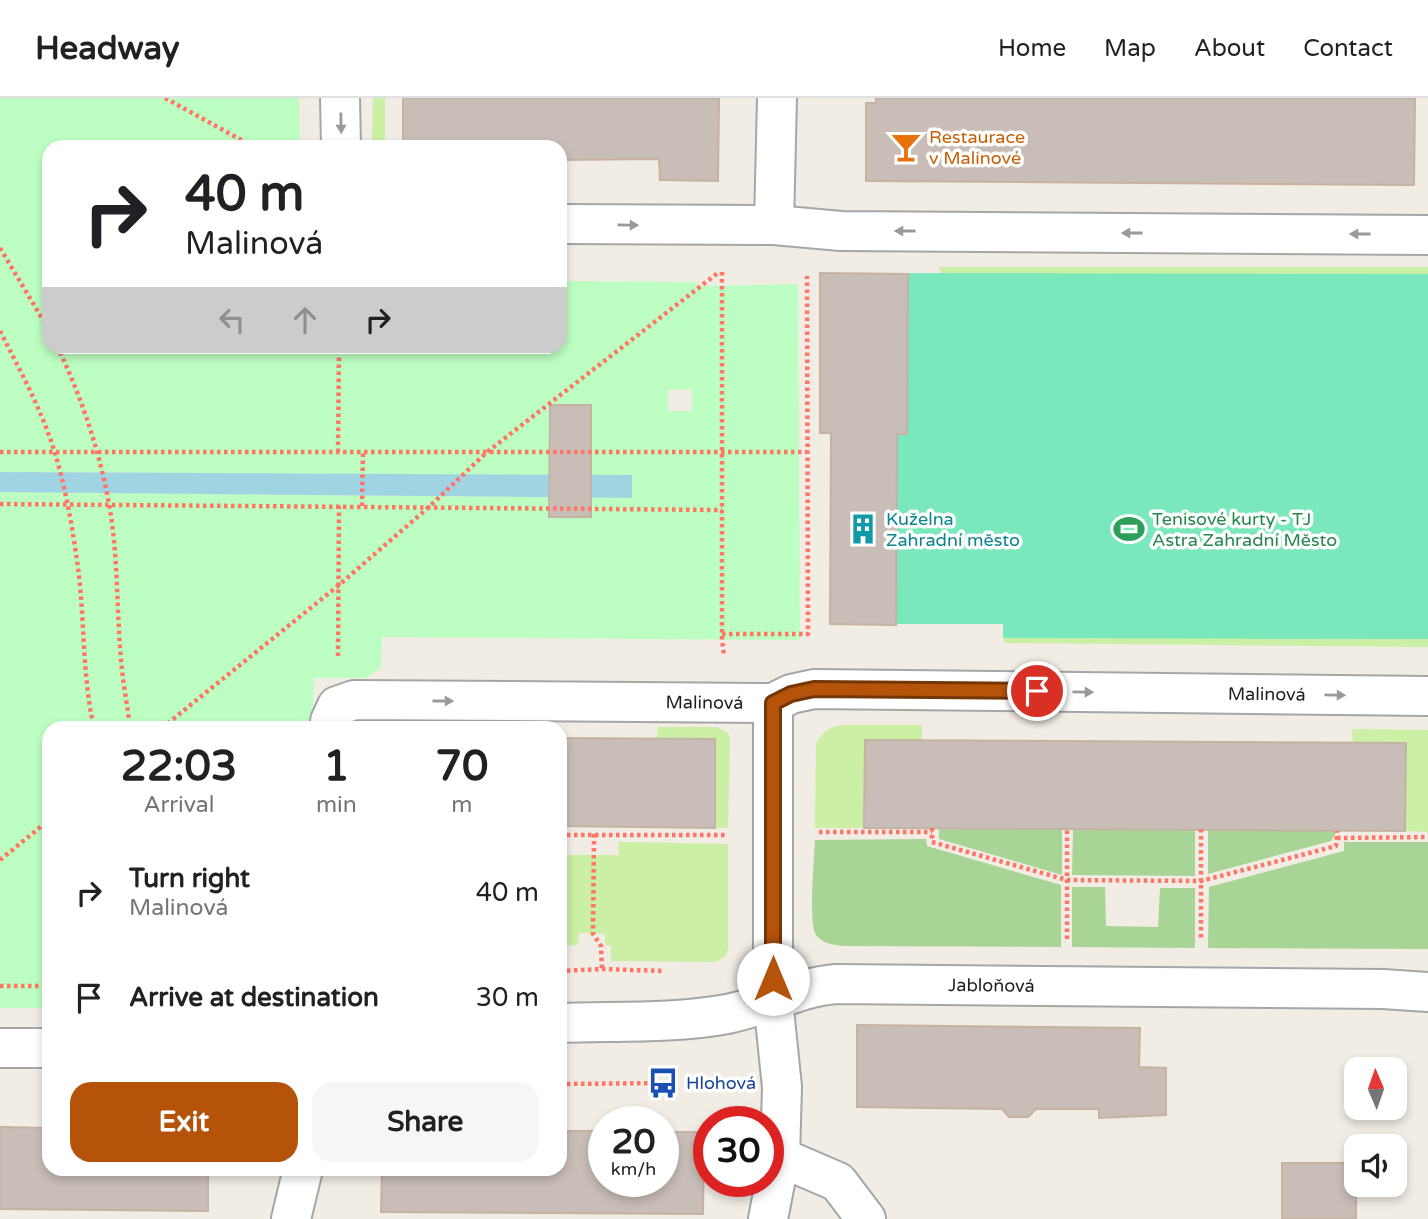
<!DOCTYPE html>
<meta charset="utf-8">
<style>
:root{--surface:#fff;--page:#f6f6f6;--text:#202124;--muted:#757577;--line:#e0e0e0;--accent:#b45309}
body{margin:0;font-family:"Varela Round",sans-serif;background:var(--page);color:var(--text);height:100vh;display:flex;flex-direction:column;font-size:26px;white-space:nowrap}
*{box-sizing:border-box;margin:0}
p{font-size:23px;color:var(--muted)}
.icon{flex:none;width:38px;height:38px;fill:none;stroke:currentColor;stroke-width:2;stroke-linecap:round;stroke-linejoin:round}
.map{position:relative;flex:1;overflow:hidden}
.side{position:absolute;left:42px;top:623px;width:525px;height:455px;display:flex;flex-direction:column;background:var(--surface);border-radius:21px;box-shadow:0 4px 10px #0003}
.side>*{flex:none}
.hud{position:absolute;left:42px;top:42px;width:525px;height:214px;border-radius:21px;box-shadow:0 4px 10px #0003;background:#fff;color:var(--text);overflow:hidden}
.needle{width:46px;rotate:358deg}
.tools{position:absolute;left:1344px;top:959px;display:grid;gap:14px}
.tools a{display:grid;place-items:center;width:63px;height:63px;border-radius:14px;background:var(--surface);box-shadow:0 4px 10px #0003;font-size:35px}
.speed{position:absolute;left:588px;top:1008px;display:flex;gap:14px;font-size:35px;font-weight:700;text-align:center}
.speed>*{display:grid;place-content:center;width:91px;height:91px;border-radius:50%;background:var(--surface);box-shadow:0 4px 10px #0003;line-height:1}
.speed small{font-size:18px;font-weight:400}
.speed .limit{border:10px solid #d22;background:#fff;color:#111}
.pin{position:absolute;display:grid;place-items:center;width:60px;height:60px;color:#fff;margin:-30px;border:4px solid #fff;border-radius:50%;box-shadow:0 2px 7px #0007}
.me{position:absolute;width:77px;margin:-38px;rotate:0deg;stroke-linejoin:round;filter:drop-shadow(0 0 5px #0008)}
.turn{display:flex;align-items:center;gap:24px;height:147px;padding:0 28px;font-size:32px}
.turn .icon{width:91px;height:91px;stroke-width:2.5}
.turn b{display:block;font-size:49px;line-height:60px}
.lanes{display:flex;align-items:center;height:66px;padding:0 28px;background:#0003;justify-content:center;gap:35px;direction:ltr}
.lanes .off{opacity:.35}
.eta{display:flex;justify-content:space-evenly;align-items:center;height:119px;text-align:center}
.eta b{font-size:42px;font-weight:700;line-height:49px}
.primary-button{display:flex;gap:14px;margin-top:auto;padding:14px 28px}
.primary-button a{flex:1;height:80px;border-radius:21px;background:var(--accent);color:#fff;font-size:28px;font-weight:700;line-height:80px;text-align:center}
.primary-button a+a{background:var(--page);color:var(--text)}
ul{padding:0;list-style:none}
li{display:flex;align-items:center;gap:21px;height:105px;padding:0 28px}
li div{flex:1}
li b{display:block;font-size:26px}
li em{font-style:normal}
header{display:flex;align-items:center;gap:42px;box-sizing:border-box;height:98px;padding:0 35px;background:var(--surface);border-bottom:2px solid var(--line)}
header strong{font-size:33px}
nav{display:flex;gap:38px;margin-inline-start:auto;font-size:24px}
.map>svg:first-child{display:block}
</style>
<header>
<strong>Headway</strong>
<nav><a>Home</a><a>Map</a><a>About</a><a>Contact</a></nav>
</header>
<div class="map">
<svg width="1428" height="1121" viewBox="0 0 1428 1121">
<rect width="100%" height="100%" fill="#f1ece4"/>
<!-- grass -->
<g fill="#caefa5">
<path d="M373 0H385V49H372Z"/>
<path d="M939 169H1428V186L947 195Z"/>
<path d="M1003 526 1428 531V549L1004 545Z"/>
<path d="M842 627H922V642H865L864 730H815L816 646C823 634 828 629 842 627Z"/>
<path d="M658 629H716L727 634 730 640 728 730H715V641L657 640Z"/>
<path d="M1352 631 1428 632V734L1405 733 1406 645H1353Z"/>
<path d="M560 744H567V757H619L618 744 728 746V851L726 858 716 864 611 863V848L605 847V836L579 835 578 847 560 848V864Z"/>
</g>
<!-- forest -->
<g fill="#a8d495">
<path d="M939 730H1062V777L939 741Z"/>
<path d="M1073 731H1195V778L1072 777Z"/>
<path d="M1208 731 1331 732 1337 733 1331 743 1208 776Z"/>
<path d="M926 741 927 748 1061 787V849L844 848C833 847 820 845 815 835 809 821 814 760 815 742Z"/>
<path d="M1344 744H1428V851L1208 850 1209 789 1344 753Z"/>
<path d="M1072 789H1105L1106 828 1158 829 1160 790H1195V850L1072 849Z"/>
</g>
<!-- park -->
<path fill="#bdffc2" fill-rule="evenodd" d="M0 0H299L300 49H49V248H560V183L693 184 701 188 798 186 800 542 382 539 381 570 366 580H314L312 630H49V910H0V394L631 400 632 378 0 374ZM692 291V313H668V292Z"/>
<!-- pitch -->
<path fill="#7ae7bc" d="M820 175 1428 176V541L1003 540V526H830L831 335H820Z"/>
<!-- water -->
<path fill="#a0d4e2" d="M0 374 632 377V400L0 394Z"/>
<!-- building -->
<g fill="#c9beb7" stroke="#c4b2a5" stroke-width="2">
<path d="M403 0H719L718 83 660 82 659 61 560 62V49H403Z"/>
<path d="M876 0H1415L1414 87 866 83V5H876Z"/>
<path d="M820 175 908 176 907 336H897L896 527 830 526 831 335H820Z"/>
<path d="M550 307H591V419H549Z"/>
<path d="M560 640 715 641V730L560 728Z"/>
<path d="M865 642 1406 645 1405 733 864 730Z"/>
<path d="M857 927 1140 930 1139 969 1166 970V1017L1099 1020V1011H1036L1028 1019H1009L1002 1011 857 1009Z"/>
<path d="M0 1029 49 1030V1071H208V1113L0 1111Z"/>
<path d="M560 1033H604V1083H663V1034H704L703 1116 381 1114 382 1071H560Z"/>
<rect x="1282" y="1065" width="74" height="56"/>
</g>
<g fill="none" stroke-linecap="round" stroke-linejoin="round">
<!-- minor casing -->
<g stroke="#a6a6a6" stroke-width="42">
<g id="minor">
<path d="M340 0 341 49"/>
<path d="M560 126 774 127 841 133 1428 137"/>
<path d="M774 127 777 0"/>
<path id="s1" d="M330 630V623L337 608 354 602 773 605 791 596 814 591 1428 598"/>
<path id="s2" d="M560 925C614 923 674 926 727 916 764 909 798 889 836 886L1383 891 1428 894"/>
<path d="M0 950H49"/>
<path d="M780 1059 838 1084 866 1121"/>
<path d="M291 1121 303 1071"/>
<path d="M768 1121 780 1059 782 989 773 902V605"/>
</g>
</g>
<!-- path -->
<g stroke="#ff7566" stroke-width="4.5" stroke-dasharray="3.5 3.5" stroke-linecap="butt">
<path d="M165 0 254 49"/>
<path d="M0 150 49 232"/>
<path d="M722 174V542L724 557"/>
<path d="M0 233C20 272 42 313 55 355 66 392 73 432 78 470 85 523 82 578 94 630"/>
<path d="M57 248C81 298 99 351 109 406 119 461 116 516 122 572 124 591 128 611 130 630"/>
<path d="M0 354H807"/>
<path d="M338 354 339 248"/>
<path d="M0 406 722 412"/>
<path d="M362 408 363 354"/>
<path d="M722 536H808L807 178"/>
<path d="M338 558 339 408"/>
<path d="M162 630 339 487 430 408 487 354 719 174"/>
<path d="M932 730V744L1067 782 1201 783 1336 748 1337 733"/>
<path d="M1201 731V843"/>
<path d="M819 734H932"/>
<path d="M594 736 593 836 601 848 602 871"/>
<path d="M560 737H726"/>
<path d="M1337 740 1428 739"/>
<path d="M0 762 49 722"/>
<path d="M1067 841V730"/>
<path d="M560 873 602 871 664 873"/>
<path d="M0 888H49"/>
<path d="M560 986 663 985"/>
</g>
<!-- minor -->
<use href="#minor" stroke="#fff" stroke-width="38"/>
</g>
<!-- one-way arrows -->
<defs><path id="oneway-solid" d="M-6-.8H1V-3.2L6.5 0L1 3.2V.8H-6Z" transform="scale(1.75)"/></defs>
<g fill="#9a9a9a">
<use href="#oneway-solid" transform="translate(341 25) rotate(89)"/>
<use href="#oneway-solid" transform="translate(628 127) rotate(1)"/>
<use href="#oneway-solid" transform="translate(905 133) rotate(-180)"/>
<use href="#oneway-solid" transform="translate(1132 135) rotate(-180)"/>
<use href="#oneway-solid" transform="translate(1360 136) rotate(-180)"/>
<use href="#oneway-solid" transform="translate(1083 594) rotate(1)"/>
<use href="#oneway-solid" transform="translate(1335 597) rotate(1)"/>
<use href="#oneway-solid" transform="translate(443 603)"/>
</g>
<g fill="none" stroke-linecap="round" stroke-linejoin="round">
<!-- route casing -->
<g stroke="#753606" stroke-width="18">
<path id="route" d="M773 881V605L791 596 814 591 1037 593"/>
</g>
<!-- route -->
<use href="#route" stroke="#b45309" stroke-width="12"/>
</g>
<!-- icons -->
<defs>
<g id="bar-bare" transform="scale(2.415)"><path d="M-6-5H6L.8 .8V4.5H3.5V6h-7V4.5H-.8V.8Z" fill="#e8710a" stroke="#fff" stroke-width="2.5" paint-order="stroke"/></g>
<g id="building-bare" transform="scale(2.415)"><path d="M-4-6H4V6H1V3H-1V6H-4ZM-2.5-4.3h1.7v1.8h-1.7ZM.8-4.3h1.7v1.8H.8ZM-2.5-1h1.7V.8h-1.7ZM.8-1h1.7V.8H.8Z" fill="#0f9aa8" stroke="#fff" stroke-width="2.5" paint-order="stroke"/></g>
<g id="stadium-bare" transform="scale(2.415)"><path d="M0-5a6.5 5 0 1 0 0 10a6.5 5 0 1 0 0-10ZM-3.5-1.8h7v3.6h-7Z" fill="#2e9e5b" stroke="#fff" stroke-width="2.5" paint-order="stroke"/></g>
<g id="bus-bare" transform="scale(2.415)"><path d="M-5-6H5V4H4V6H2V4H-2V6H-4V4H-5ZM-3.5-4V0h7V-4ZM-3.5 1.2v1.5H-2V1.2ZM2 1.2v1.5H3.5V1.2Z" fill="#1a4fb4" stroke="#fff" stroke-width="2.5" paint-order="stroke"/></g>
</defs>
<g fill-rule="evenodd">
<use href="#bar-bare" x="906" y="49"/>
<use href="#building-bare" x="863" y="431"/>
<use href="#stadium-bare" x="1129" y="431"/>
<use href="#bus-bare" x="663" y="985"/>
</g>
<g text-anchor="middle" stroke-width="7" stroke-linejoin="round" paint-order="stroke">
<!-- food labels -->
<g font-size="18" fill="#c56008" stroke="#fff" text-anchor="start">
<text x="929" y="45">Restaurace<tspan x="929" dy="21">v Malinové</tspan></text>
</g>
<!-- culture labels -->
<g font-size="18" fill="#0d838f" stroke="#fff" text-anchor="start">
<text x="886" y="427">Kuželna<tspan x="886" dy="21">Zahradní město</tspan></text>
</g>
<!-- leisure labels -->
<g font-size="18" fill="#27864d" stroke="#fff" text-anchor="start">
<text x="1152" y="427">Tenisové kurty - TJ<tspan x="1152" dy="21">Astra Zahradní Město</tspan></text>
</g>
<!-- street labels -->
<g font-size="18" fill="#1f1f1f" stroke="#fff">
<text dy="6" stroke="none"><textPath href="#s1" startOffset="957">Malinová</textPath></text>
<text dy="6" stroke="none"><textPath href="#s1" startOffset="392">Malinová</textPath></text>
<text dy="6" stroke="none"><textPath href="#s2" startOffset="436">Jabloňová</textPath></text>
</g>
<!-- transit labels -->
<g font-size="18" fill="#164399" stroke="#fff" text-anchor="start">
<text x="686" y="991">Hlohová</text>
</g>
</g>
</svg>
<div class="tools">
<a><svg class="needle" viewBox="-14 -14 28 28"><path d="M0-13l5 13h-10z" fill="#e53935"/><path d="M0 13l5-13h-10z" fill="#757577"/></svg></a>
<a><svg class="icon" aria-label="sound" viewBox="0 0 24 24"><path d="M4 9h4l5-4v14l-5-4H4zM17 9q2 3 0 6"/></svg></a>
</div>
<div class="speed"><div>20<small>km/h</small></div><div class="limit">30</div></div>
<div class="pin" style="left:1037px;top:593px;background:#d93025"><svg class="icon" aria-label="arrive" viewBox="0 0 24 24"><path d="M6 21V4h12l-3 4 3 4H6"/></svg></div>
<svg class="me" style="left:773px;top:881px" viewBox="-20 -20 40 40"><circle r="19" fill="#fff"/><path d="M0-13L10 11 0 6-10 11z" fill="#b45309"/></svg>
<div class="hud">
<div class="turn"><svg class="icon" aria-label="right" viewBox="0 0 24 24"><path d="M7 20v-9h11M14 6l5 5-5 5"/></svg><div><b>40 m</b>Malinová</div></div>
<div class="lanes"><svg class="icon off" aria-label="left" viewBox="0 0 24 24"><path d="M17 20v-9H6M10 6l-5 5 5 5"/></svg><svg class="icon off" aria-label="ahead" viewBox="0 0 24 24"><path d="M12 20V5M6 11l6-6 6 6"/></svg><svg class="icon" aria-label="right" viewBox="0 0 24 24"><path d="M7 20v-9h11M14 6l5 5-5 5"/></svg></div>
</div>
<section class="side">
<div class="eta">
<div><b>22:03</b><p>Arrival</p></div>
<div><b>1</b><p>min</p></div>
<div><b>70</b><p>m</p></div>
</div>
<ul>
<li><svg class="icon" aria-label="right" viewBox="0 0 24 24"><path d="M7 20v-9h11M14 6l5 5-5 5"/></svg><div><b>Turn right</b><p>Malinová</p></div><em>40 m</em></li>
<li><svg class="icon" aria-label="arrive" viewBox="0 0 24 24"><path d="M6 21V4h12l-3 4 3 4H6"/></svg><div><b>Arrive at destination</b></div><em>30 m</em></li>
</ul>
<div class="primary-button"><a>Exit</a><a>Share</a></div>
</section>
</div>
